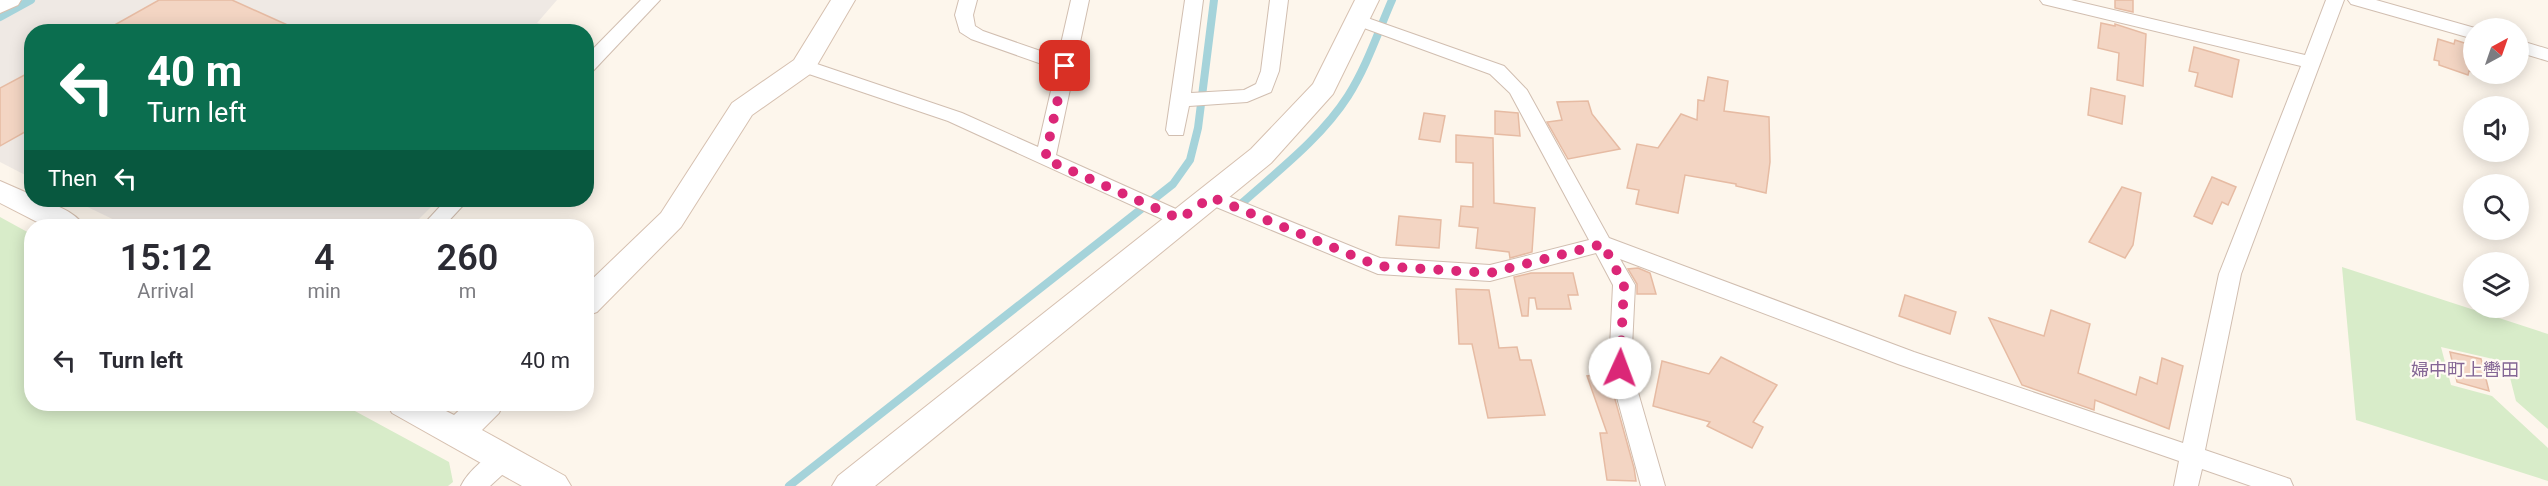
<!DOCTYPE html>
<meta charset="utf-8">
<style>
:root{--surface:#fff;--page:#f2f2f3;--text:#2b2b33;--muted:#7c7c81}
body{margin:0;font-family:Roboto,"Noto Sans JP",sans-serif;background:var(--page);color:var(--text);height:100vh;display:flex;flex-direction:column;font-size:22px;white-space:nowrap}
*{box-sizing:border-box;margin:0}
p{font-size:20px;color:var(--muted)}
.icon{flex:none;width:33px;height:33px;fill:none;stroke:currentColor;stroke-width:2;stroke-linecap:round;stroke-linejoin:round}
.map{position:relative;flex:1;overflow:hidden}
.drawer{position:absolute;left:24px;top:219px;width:570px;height:192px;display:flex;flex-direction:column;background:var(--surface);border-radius:24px;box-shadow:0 3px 15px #0003}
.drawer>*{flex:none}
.hud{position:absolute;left:24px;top:24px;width:570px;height:183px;border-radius:24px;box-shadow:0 3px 15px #0003;background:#0b6e4f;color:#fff;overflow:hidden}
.needle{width:39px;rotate:40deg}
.controls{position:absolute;left:2463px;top:18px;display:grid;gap:12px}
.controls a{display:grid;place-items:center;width:66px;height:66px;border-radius:50%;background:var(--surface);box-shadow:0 3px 15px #0003;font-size:30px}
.pin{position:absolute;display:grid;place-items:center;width:51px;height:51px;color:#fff;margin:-26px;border-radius:12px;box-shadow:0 3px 9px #0006}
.me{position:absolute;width:66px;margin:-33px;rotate:2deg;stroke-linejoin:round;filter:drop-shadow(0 0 4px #0008)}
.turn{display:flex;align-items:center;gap:21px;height:126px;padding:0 24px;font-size:27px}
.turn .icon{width:78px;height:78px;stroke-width:2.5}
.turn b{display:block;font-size:42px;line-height:51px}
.then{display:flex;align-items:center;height:57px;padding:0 24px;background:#0003;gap:12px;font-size:22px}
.eta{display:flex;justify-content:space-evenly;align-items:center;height:102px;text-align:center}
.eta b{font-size:36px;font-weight:600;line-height:42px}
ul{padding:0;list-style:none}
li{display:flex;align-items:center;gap:18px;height:78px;padding:0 24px}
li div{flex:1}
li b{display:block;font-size:22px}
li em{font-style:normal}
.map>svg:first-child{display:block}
</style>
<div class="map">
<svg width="2548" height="486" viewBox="0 0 2548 486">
<rect width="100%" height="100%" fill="#fdf6ec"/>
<!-- industrial -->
<g fill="#efe9e4">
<path d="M0 0H557L537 23 574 31 32 32 31 178 0 162Z"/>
<path d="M73 200H438L412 226H127Z"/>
</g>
<!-- green -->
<g fill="#d8ecc9">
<path d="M0 217 31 234 32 404H342L449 462 453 482 448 486H0Z"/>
<path d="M2342 267 2548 334V429L2516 401 2506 362 2441 347 2451 385 2492 396 2548 448V481L2356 420Z"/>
</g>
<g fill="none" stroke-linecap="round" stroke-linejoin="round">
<!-- stream -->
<g stroke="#a5d3da" stroke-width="8">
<path d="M0 17 31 0"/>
<path d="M1242 203C1279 170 1321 138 1348 96 1367 66 1378 32 1392 0"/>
<path d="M789 486 1173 184 1190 160 1198 128 1214 0"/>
</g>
</g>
<!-- building -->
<g fill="#f3d5c3" stroke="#e6bba3" stroke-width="1.5">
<path d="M159 0H232L303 32H102Z"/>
<path d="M2115 0H2133V12L2115 8Z"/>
<path d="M2101 23 2115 26V24L2146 34 2143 86 2117 80 2119 53 2098 48Z"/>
<path d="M2438 39 2454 44 2455 40 2474 46V72L2469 71 2468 75 2439 65V61L2434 60Z"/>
<path d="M2194 47 2239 60 2232 97 2195 86 2198 73 2189 71Z"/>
<path d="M32 71V128L0 146V88Z"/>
<path d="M1708 77 1728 81 1724 111 1769 117 1770 162 1766 193 1736 186V184L1685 175 1678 213 1636 204 1639 190 1627 188 1637 144 1658 148 1681 114 1697 120 1698 100 1704 101Z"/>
<path d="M2091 88 2125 96 2122 124 2088 115Z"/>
<path d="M1588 101 1592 114 1620 149 1568 159 1547 122 1562 120 1557 102Z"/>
<path d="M1495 111 1518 113 1520 136 1495 134Z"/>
<path d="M1424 113 1445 116 1440 142 1419 139Z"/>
<path d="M1456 135 1493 138 1494 203 1535 208 1532 252 1510 258 1509 252 1476 248 1478 228 1459 226 1461 206 1473 207V163L1456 162Z"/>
<path d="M2212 177 2236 187 2228 205 2222 202 2212 224 2194 216Z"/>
<path d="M2122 187 2141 193 2133 245 2125 258 2089 242Z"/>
<path d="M1399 216 1441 220 1439 248 1396 245Z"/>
<path d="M1638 268 1650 273 1656 294H1637V284L1628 269Z"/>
<path d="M1531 273H1573L1578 295H1568L1571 309H1537L1535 298H1529L1528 316H1522L1514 277Z"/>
<path d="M1456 289 1489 290 1499 348 1517 347 1520 360H1531L1545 415 1488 418 1472 344H1459Z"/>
<path d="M1905 295 1956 312 1950 334 1899 316Z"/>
<path d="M2051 310 2090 324 2078 373 2136 395 2140 377 2157 384 2162 358 2183 366 2169 429 2095 400 2094 410 2022 385 1989 318 2044 336Z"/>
<path d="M2450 352 2481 359 2489 391 2457 382Z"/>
<path d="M1721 357 1777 385 1753 422 1763 427 1752 448 1707 426 1710 422 1653 406 1662 361 1709 374Z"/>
<path d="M1608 374 1634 468 1636 481 1607 480 1600 433H1607L1587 376Z"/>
</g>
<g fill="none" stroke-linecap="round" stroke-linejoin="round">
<!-- street casing -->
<g stroke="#d1beb0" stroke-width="2">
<g id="street">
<path d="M641 0H660L593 71 586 73V56Z"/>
<path d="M959 0H977L973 15 975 26 983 31 1058 57 1071 0H1089L1056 155 1187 214 1190 219 1187 224 1180 226 1173 224 948 121 797 70 795 66 797 62H811L962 113 1038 147 1056 69 971 39 960 32 955 15Z"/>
<path d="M1185 0H1203L1191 93 1244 90 1256 84 1261 71 1270 0H1288L1279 71 1271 92 1247 102 1189 106 1183 135H1169L1166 130Z"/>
<path d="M2040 0H2071L2305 55 2326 0H2344L2241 274 2205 450 2290 479 2293 486H2251L2202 469 2198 486H2174L2179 461 1898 364 1620 259 1635 285 1631 368 1665 486H1641L1609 368 1613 285 1596 253 1490 281 1378 274 1204 202 1201 197 1204 192H1218L1380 258 1490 265 1589 240 1510 93 1490 74 1353 24 1350 20 1359 15 1504 66 1527 90 1609 238 1914 352 2183 443 2219 274 2301 66 2043 4Z"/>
<path d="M2348 0H2376L2475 28 2474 39 2351 4Z"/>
<path d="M2518 40 2548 49V61L2518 52Z"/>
<path d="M446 200H468L444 226H422Z"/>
<path d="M504 448 513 451 516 458 513 465 490 486H461C468 471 489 453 504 448Z"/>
</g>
</g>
<!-- secondary casing -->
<g stroke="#d6c0b0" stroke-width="2">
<g id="secondary">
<path d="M0 0H21L18 5 0 13Z"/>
<path d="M831 0H855L813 72 752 115 681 227 597 312 586 316V285L661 213 732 103 794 60Z"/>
<path d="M1355 0H1379L1333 94 1271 163 875 486H832L838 476 1251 149 1313 84Z"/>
<path d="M0 181 32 195V200C48 200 76 212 84 226H45L0 203Z"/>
<path d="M387 404H432L454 415 466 404H503L499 413 482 430 565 476 571 486H522L392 413Z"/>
</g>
</g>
<!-- street -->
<use href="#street" fill="#fff" fill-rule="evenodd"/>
<!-- secondary -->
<use href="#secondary" fill="#fff" fill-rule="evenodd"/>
</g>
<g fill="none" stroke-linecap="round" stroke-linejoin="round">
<!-- route -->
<path stroke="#db2777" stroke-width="10" stroke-dasharray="0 18" d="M1065 66 1045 159 1180 219 1211 197 1378 266 1490 273 1603 244 1624 285 1620 368"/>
</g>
<g text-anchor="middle" stroke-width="4.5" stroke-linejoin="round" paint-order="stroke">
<!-- neighbourhood labels -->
<g font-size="18" fill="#846695" stroke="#fffaf3">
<text x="2465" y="376">婦中町上轡田</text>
</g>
</g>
</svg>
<div class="controls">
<a><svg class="needle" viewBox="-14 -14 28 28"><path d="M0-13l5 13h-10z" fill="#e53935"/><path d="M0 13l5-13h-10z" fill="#7c7c81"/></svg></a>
<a><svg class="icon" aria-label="sound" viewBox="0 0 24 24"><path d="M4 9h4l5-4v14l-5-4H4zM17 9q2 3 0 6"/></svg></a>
<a><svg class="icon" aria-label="search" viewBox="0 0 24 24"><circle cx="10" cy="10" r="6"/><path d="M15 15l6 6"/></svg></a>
<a><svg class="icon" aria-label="layers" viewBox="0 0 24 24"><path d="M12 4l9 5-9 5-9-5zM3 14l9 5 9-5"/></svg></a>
</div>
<div class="pin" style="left:1065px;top:66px;background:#d93025"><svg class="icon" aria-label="arrive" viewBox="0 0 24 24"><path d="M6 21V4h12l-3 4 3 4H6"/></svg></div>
<svg class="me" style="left:1620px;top:368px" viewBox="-20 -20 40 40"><circle r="19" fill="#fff"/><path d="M0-13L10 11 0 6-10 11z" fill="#db2777"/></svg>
<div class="hud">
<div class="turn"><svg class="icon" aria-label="left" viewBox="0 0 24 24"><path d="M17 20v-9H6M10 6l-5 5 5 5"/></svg><div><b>40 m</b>Turn left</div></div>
<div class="then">Then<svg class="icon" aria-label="left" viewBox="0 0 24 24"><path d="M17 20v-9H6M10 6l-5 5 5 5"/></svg></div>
</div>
<section class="drawer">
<div class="eta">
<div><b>15:12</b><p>Arrival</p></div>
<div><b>4</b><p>min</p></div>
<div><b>260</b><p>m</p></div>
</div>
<ul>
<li><svg class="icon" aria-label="left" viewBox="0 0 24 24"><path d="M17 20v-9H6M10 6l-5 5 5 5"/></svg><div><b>Turn left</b></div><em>40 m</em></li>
</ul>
</section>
</div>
